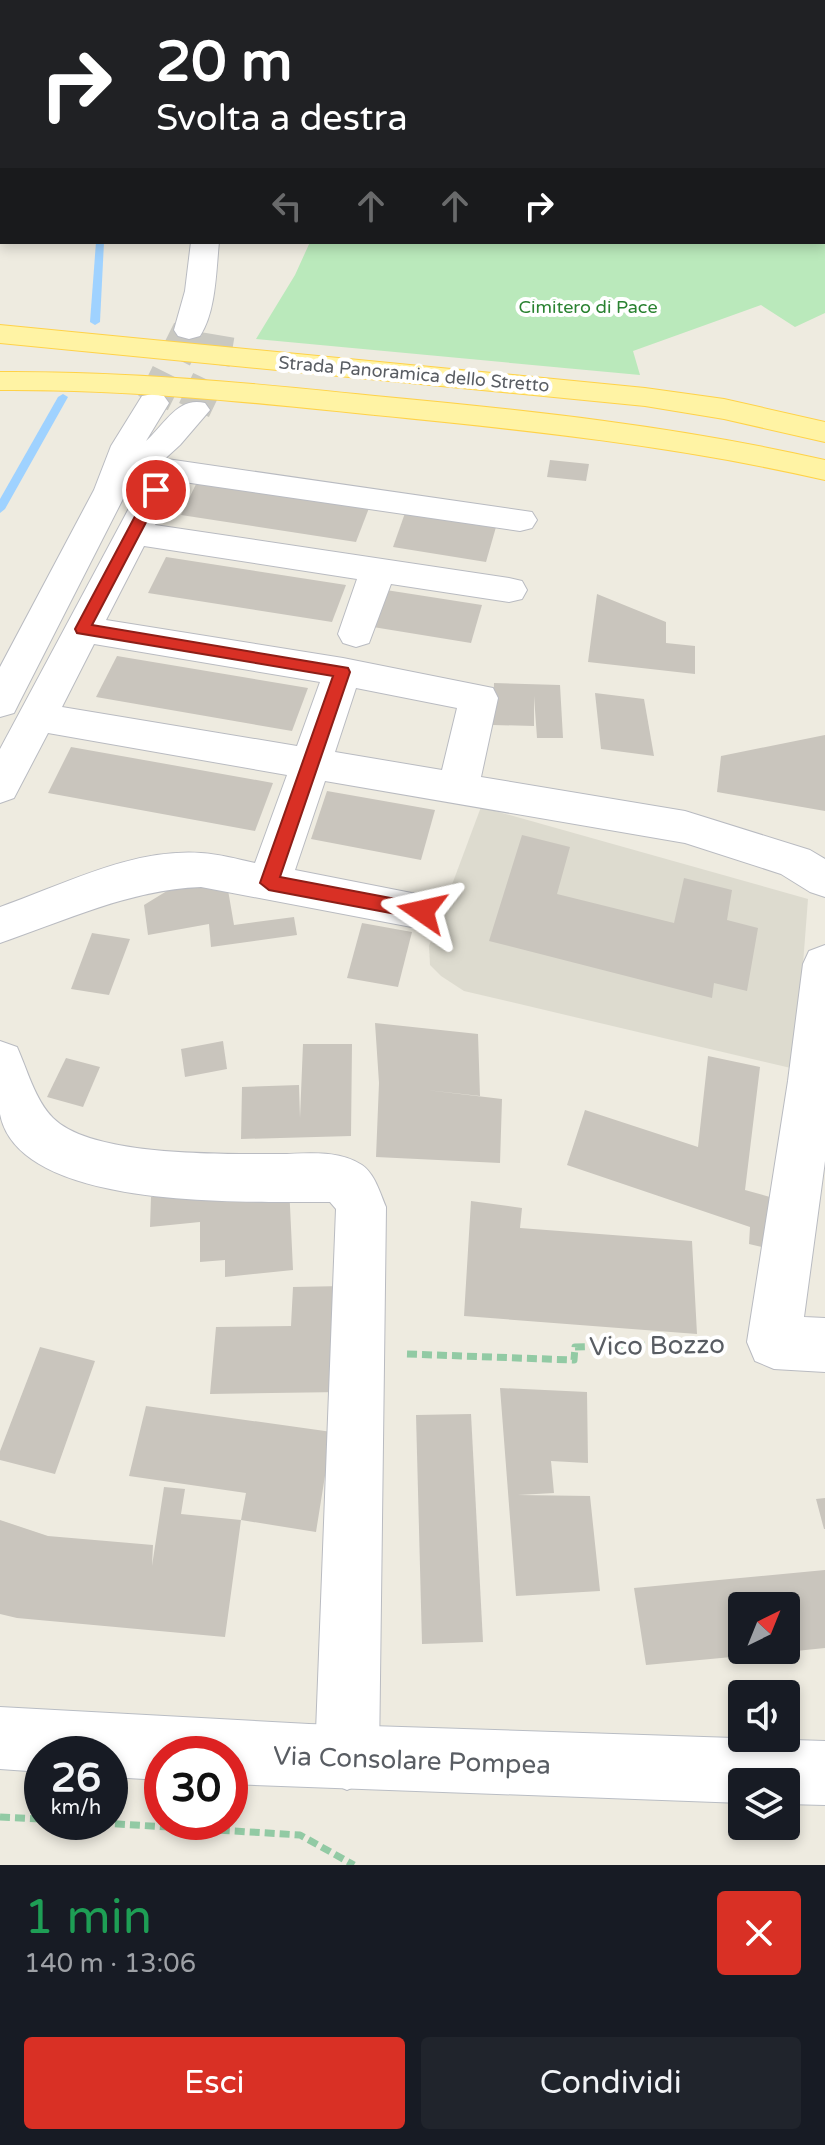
<!DOCTYPE html>
<html lang="it">
<meta charset="utf-8">
<style>
:root{--surface:#171b24;--page:#20242c;--text:#f1f3f6;--muted:#9ea1a6;--accent:#d93025}
body{margin:0;font-family:"Varela Round",sans-serif;background:var(--page);color:var(--text);height:100vh;display:flex;flex-direction:column;font-size:30px;white-space:nowrap}
*{box-sizing:border-box;margin:0}
p{font-size:26px;color:var(--muted)}
.icon{flex:none;width:44px;height:44px;fill:none;stroke:currentColor;stroke-width:2;stroke-linecap:round;stroke-linejoin:round}
.map{position:relative;height:1865px;overflow:hidden}
.drawer{display:flex;flex-direction:column;background:var(--surface);flex:1}
.drawer>*{flex:none}
.banner{position:absolute;left:0px;top:0px;width:826px;height:244px;box-shadow:0 4px 12px #0003;background:#202124;color:#fff;overflow:hidden}
.needle{width:52px;rotate:43deg}
.buttons{position:absolute;left:728px;top:1592px;display:grid;gap:16px}
.buttons a{display:grid;place-items:center;width:72px;height:72px;border-radius:8px;background:var(--surface);box-shadow:0 4px 12px #0003;font-size:40px}
.speed{position:absolute;left:24px;top:1736px;display:flex;gap:16px;font-size:40px;font-weight:700;text-align:center}
.speed>*{display:grid;place-content:center;width:104px;height:104px;border-radius:50%;background:var(--surface);box-shadow:0 4px 12px #0003;line-height:1}
.speed small{font-size:20px;font-weight:400}
.speed .limit{border:12px solid #d22;background:#fff;color:#111}
.pin{position:absolute;display:grid;place-items:center;width:68px;height:68px;color:#fff;margin:-34px;border:4px solid #fff;border-radius:50%;box-shadow:0 2px 8px #0007}
.me{position:absolute;width:88px;margin:-44px;rotate:281deg;stroke-linejoin:round;filter:drop-shadow(0 0 6px #0008)}
.turn{display:flex;align-items:center;gap:28px;height:168px;padding:0 24px;font-size:36px}
.turn .icon{width:104px;height:104px;stroke-width:2.5}
.turn b{display:block;font-size:56px;line-height:68px}
.lanes{display:flex;align-items:center;height:76px;padding:0 24px;background:#0003;justify-content:center;gap:40px;direction:ltr}
.lanes .off{opacity:.35}
.round{display:grid;place-items:center;flex:none;width:84px;height:84px;border-radius:8px;background:var(--page)}
.summary{display:flex;align-items:center;justify-content:space-between;height:136px;padding:0 24px}
h1{font-size:48px;font-weight:600;line-height:60px;color:#1e9e55}
.button{display:flex;gap:16px;margin-top:auto;padding:16px 24px}
.button a{flex:1;height:92px;border-radius:8px;background:var(--accent);color:#fff;font-size:32px;font-weight:600;line-height:92px;text-align:center}
.button a+a{background:var(--page);color:var(--text)}
.map>svg:first-child{display:block}
</style>
<div class="map">
<svg width="825" height="1865" viewBox="0 0 825 1865">
<rect width="100%" height="100%" fill="#eeebe0"/>
<!-- education -->
<path fill="#dddbcf" d="M481 807 808 899 795 1069 464 991 441 976 430 965 429 946Z"/>
<!-- green -->
<path fill="#bae9bb" d="M825 94V313L795 327 761 305 633 351 640 375 256 339 295 275 310 242H824Z"/>
<g fill="none" stroke-linecap="round" stroke-linejoin="round">
<!-- stream -->
<g fill="#9fd2ff" fill-rule="evenodd">
<path d="M214 0 212 2H203L205 0Z"/>
<path d="M96 242H104L100 322 95 325 90 322Z"/>
<path d="M63 394 68 397 5 509 0 513V499L58 397Z"/>
</g>
</g>
<!-- building -->
<g fill="#c9c5bd">
<path d="M550 460 589 464 586 481 547 477Z"/>
<path d="M197 482 369 508 356 542 181 515Z"/>
<path d="M405 513 496 527 486 562 393 547Z"/>
<path d="M166 557 346 585 332 622 148 593Z"/>
<path d="M386 590 482 605 471 643 373 627Z"/>
<path d="M597 594 666 622V643L695 646V674L588 662Z"/>
<path d="M117 656 308 688 292 731 96 697Z"/>
<path d="M494 683 560 685 563 738H537L534 696V726L493 725Z"/>
<path d="M595 693 644 699 654 756 601 749Z"/>
<path d="M825 735V811L717 792 721 756Z"/>
<path d="M71 747 273 783 255 831 48 793Z"/>
<path d="M327 791 435 810 421 860 311 839Z"/>
<path d="M522 835 570 847 557 894 674 923 684 878 732 890 727 920 758 928 747 991 714 983 712 998 489 941Z"/>
<path d="M188 878 228 890 234 925 294 917 297 935 211 947 209 924 148 935 144 905Z"/>
<path d="M362 923 412 932 398 987 347 978Z"/>
<path d="M92 933 130 939 109 995 71 989Z"/>
<path d="M375 1023 478 1034 480 1096 426 1090 502 1099 500 1163 376 1157 379 1083Z"/>
<path d="M223 1041 227 1069 185 1077 181 1049Z"/>
<path d="M303 1044H352L351 1136 241 1139 242 1087 299 1085 300 1118Z"/>
<path d="M708 1056 760 1067 745 1190 777 1199 771 1249 749 1244 750 1227 567 1165 585 1110 698 1147Z"/>
<path d="M66 1058 100 1067 83 1107 47 1097Z"/>
<path d="M289 1185 293 1270 225 1277V1260L200 1262V1222L150 1227 151 1197Z"/>
<path d="M471 1201 522 1208 520 1228 692 1241 697 1334 464 1316Z"/>
<path d="M344 1286 342 1392 210 1394 216 1327 291 1326 293 1287Z"/>
<path d="M40 1347 95 1361 55 1474 0 1460V1451Z"/>
<path d="M500 1388 587 1392 588 1463 551 1461 554 1493 518 1495 590 1496 600 1591 516 1596Z"/>
<path d="M146 1406 332 1432 316 1532 241 1520 246 1493 129 1476Z"/>
<path d="M471 1414 483 1642 422 1644 416 1415Z"/>
<path d="M164 1487 185 1489 181 1514 241 1520 225 1637 17 1618 0 1614V1520L48 1536 153 1545 152 1566Z"/>
<path d="M825 1498V1529H824L816 1499Z"/>
<path d="M825 1570V1648L786 1652V1606H742V1650L784 1652 646 1665 634 1588Z"/>
</g>
<g fill="none" stroke-linecap="round" stroke-linejoin="round">
<!-- tertiary-tunnel -->
<g stroke="#c9c8c1" stroke-width="33" stroke-dasharray="33 17" stroke-linecap="butt">
<path d="M153 403 189 330"/>
<path d="M194 410 212 372 218 335"/>
</g>
<!-- minor casing -->
<g stroke="#b9bbc1" stroke-width="2">
<g id="minor">
<path d="M246 0H270L245 2Z"/>
<path d="M167 459 532 512 537 520 532 528 520 531 177 481 155 525 509 578 522 581 527 590 522 599 509 602 391 584 369 643 356 647 343 643 338 634 357 579 144 546 106 620 343 658 493 688 498 698 481 777 685 811 810 850 825 859V897L810 892 781 874 685 843 325 781 295 870 437 898 444 911 437 924 422 929 201 887C129 890 67 920 0 943V907C63 885 132 848 201 853 219 854 237 859 255 863L287 775 48 733 14 798 0 803V749L150 469 155 462ZM94 644 320 682 297 746 62 707ZM356 688 457 708 442 770 335 752Z"/>
<path d="M825 945V1161L804 1317 825 1318V1372L774 1369 755 1361 747 1342 788 1081 803 964 809 951Z"/>
<path d="M0 1041 17 1047C27 1069 35 1100 53 1118 92 1157 224 1154 279 1154 306 1154 338 1149 362 1165 375 1174 380 1193 386 1207L379 1758 369 1780 347 1790 325 1780 315 1758 336 1209 330 1202C255 1201 19 1213 0 1114 0 1092 0 1064 0 1041Z"/>
</g>
</g>
<!-- tertiary casing -->
<g stroke="#b9bbc1" stroke-width="2">
<g id="tertiary">
<path d="M191 242H219C216 271 216 312 200 336L189 339 178 336 174 330 185 291Z"/>
<path d="M153 394 164 396 169 403 146 441C165 424 178 396 205 403L210 410 180 445 134 487 128 489 19 703 14 713 0 717V667L94 490 111 446 142 396Z"/>
</g>
</g>
<!-- secondary casing -->
<g stroke="#b9bdc4" stroke-width="2">
<path id="secondary" d="M0 1707 309 1724 825 1741V1805L786 1804V1782H742V1803L230 1784V1754H162V1780L110 1777V1754H42V1772L0 1769Z"/>
</g>
<!-- primary casing -->
<g stroke="#ffd248" stroke-width="2">
<g id="primary">
<path d="M0 325 645 388 724 399 825 422V442L724 419 645 406 0 343Z"/>
<path d="M0 372C126 371 250 383 375 396 526 410 676 426 825 460V480C677 446 527 430 375 415 250 402 126 389 0 390Z"/>
</g>
</g>
<!-- path -->
<g stroke="#92caa4" stroke-width="7" stroke-dasharray="10 5" stroke-linecap="butt">
<path d="M407 1354 574 1360 575 1347 724 1343"/>
<path d="M0 1817 42 1819"/>
<path d="M85 1822 300 1835 354 1865"/>
</g>
<!-- minor -->
<use href="#minor" fill="#fff" fill-rule="evenodd"/>
<!-- tertiary -->
<use href="#tertiary" fill="#fff" fill-rule="evenodd"/>
<!-- secondary -->
<use href="#secondary" fill="#fff" fill-rule="evenodd"/>
<!-- primary -->
<use href="#primary" fill="#fff3a4" fill-rule="evenodd"/>
</g>
<!-- route -->
<path fill="#d93025" stroke="#8d1f18" stroke-width="2" d="M156 486 163 490 92 625 348 668 350 672 280 877 422 904 431 911 429 917 422 919 269 890 260 883 333 676 77 633 75 629 149 490Z"/>
<g text-anchor="middle" stroke-width="8" stroke-linejoin="round" paint-order="stroke">
<!-- far-park labels -->
<g font-size="18" fill="#2a8231" stroke="#fff">
<text x="588" y="313">Cimitero di Pace</text>
</g>
<!-- far-street labels -->
<g font-size="18" fill="#595d63" stroke="#fff">
<text transform="translate(414 374) rotate(5)" y="6">Strada Panoramica dello Stretto</text>
</g>
<!-- near-street labels -->
<g font-size="26" fill="#595d63" stroke="#fff">
<text transform="translate(657 1345) rotate(-1)" y="9">Vico Bozzo</text>
<text transform="translate(412 1760) rotate(2)" y="9">Via Consolare Pompea</text>
</g>
</g>
</svg>
<div class="buttons">
<a><svg class="needle" viewBox="-14 -14 28 28"><path d="M0-13l5 13h-10z" fill="#e53935"/><path d="M0 13l5-13h-10z" fill="#9ea1a6"/></svg></a>
<a><svg class="icon" aria-label="sound" viewBox="0 0 24 24"><path d="M4 9h4l5-4v14l-5-4H4zM17 9q2 3 0 6"/></svg></a>
<a><svg class="icon" aria-label="layers" viewBox="0 0 24 24"><path d="M12 4l9 5-9 5-9-5zM3 14l9 5 9-5"/></svg></a>
</div>
<div class="speed"><div>26<small>km/h</small></div><div class="limit">30</div></div>
<div class="pin" style="left:156px;top:490px;background:#d93025"><svg class="icon" aria-label="arrive" viewBox="0 0 24 24"><path d="M6 21V4h12l-3 4 3 4H6"/></svg></div>
<svg class="me" style="left:422px;top:911px" viewBox="-20 -20 40 40"><path d="M0-17L14 15 0 8-14 15z" fill="#d93025" stroke="#fff" stroke-width="4"/></svg>
<div class="banner">
<div class="turn"><svg class="icon" aria-label="right" viewBox="0 0 24 24"><path d="M7 20v-9h11M14 6l5 5-5 5"/></svg><div><b>20 m</b>Svolta a destra</div></div>
<div class="lanes"><svg class="icon off" aria-label="left" viewBox="0 0 24 24"><path d="M17 20v-9H6M10 6l-5 5 5 5"/></svg><svg class="icon off" aria-label="ahead" viewBox="0 0 24 24"><path d="M12 20V5M6 11l6-6 6 6"/></svg><svg class="icon off" aria-label="ahead" viewBox="0 0 24 24"><path d="M12 20V5M6 11l6-6 6 6"/></svg><svg class="icon" aria-label="right" viewBox="0 0 24 24"><path d="M7 20v-9h11M14 6l5 5-5 5"/></svg></div>
</div>
</div>
<section class="drawer">
<div class="summary"><div><h1>1 min</h1><p>140 m · 13:06</p></div><a class="round" style="background:#d93025;color:#fff"><svg class="icon" aria-label="close" viewBox="0 0 24 24"><path d="M6 6l12 12M18 6L6 18"/></svg></a></div>
<div class="button"><a>Esci</a><a>Condividi</a></div>
</section>
